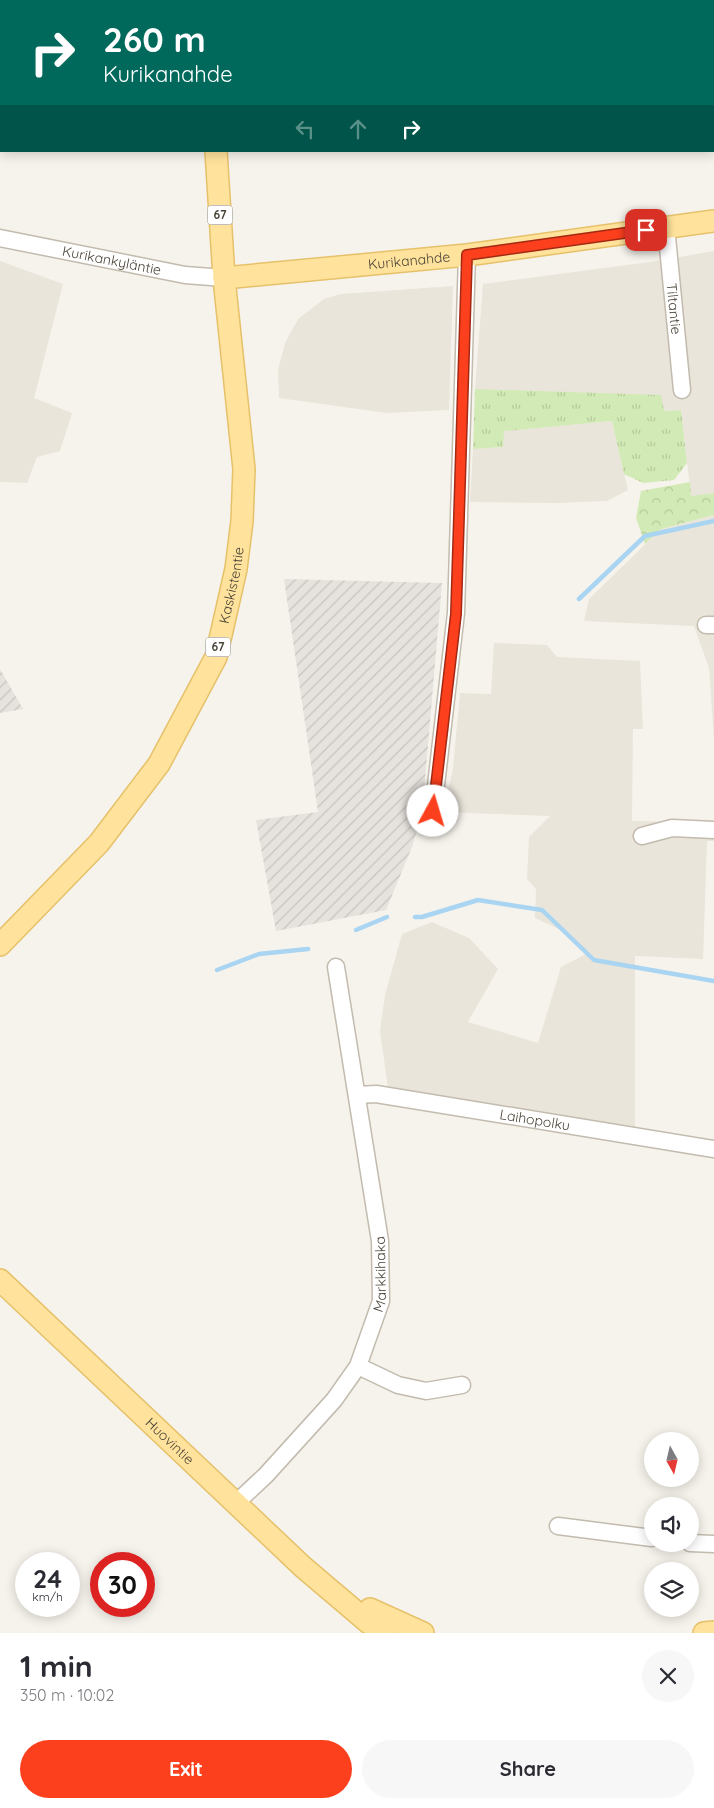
<!DOCTYPE html>
<meta charset="utf-8">
<style>
:root{--surface:#fff;--page:#f7f7f7;--text:#2b2b33;--muted:#7c7c81;--accent:#fc3f1d}
body{margin:0;font-family:Quicksand,sans-serif;background:var(--page);color:var(--text);height:100vh;display:flex;flex-direction:column;font-size:19px;white-space:nowrap}
*{box-sizing:border-box;margin:0}
p{font-size:16px;color:var(--muted)}
.icon{flex:none;width:28px;height:28px;fill:none;stroke:currentColor;stroke-width:2;stroke-linecap:round;stroke-linejoin:round}
.map{position:relative;height:1633px;overflow:hidden}
.sheet{display:flex;flex-direction:column;background:var(--surface);flex:1}
.sheet>*{flex:none}
.banner{position:absolute;left:0px;top:0px;width:715px;height:152px;box-shadow:0 2px 12px #0003;background:#00695c;color:#fff;overflow:hidden}
.needle{width:32px;rotate:172deg}
.fabs{position:absolute;left:644px;top:1432px;display:grid;gap:10px}
.fabs a{display:grid;place-items:center;width:55px;height:55px;border-radius:50%;background:var(--surface);box-shadow:0 2px 12px #0003;font-size:25px}
.speed{position:absolute;left:15px;top:1552px;display:flex;gap:10px;font-size:25px;font-weight:700;text-align:center}
.speed>*{display:grid;place-content:center;width:65px;height:65px;border-radius:50%;background:var(--surface);box-shadow:0 2px 12px #0003;line-height:1}
.speed small{font-size:12px;font-weight:400}
.speed .limit{border:8px solid #d22;background:#fff;color:#111}
.pin{position:absolute;display:grid;place-items:center;width:42px;height:42px;color:#fff;margin:-21px;border-radius:10px;box-shadow:0 2px 8px #0006}
.me{position:absolute;width:55px;margin:-28px;rotate:6deg;stroke-linejoin:round;filter:drop-shadow(0 0 4px #0008)}
.turn{display:flex;align-items:center;gap:18px;height:105px;padding:0 20px;font-size:22px}
.turn .icon{width:65px;height:65px;stroke-width:2.5}
.turn b{display:block;font-size:35px;line-height:42px}
.lanes{display:flex;align-items:center;height:48px;padding:0 20px;background:#0003;justify-content:center;gap:25px;direction:ltr}
.lanes .off{opacity:.35}
.round{display:grid;place-items:center;flex:none;width:52px;height:52px;border-radius:26px;background:var(--page)}
.head{display:flex;align-items:center;justify-content:space-between;height:85px;padding:0 20px}
h1{font-size:30px;font-weight:700;line-height:38px}
.primary-button{display:flex;gap:10px;margin-top:auto;padding:10px 20px}
.primary-button a{flex:1;height:58px;border-radius:30px;background:var(--accent);color:#fff;font-size:20px;font-weight:700;line-height:58px;text-align:center}
.primary-button a+a{background:var(--page);color:var(--text)}
.map>svg:first-child{display:block}
</style>
<div class="map">
<svg width="714" height="1633" viewBox="0 0 714 1633">
<defs>
<pattern id="industrial-furrows" width="10" height="10" patternUnits="userSpaceOnUse" patternTransform="scale(1.25)"><rect width="10" height="10" fill="#e6e2dd"/><path d="M-1 1l2-2M0 10L10 0M9 11l2-2" fill="none" stroke="#c7c3be"/></pattern>
<pattern id="grass-tufts" width="24" height="20" patternUnits="userSpaceOnUse" patternTransform="scale(1.25)"><rect width="24" height="20" fill="#d2eab5"/><path d="M3 7l-1-3M5 7V3M7 7l1-3M15 17l-1-3M17 17v-4M19 17l1-3" fill="none" stroke="#b6ca9c"/></pattern>
<pattern id="forest-crowns" width="20" height="18" patternUnits="userSpaceOnUse" patternTransform="scale(1.25)"><rect width="20" height="18" fill="#d2eab5"/><path d="M2 6a3 3 0 1 1 6 0M12 15a3 3 0 1 1 6 0" fill="none" stroke="#b6ca9c"/></pattern>
</defs>
<rect width="100%" height="100%" fill="#f6f3ec"/>
<!-- residential -->
<g fill="#eae5da">
<path d="M714 251V493L691 496 681 410 664 411 475 389 483 284 657 261Z"/>
<path d="M0 261 63 284 34 398 72 413 60 451 37 457 27 483 0 482Z"/>
<path d="M453 286 449 410 387 413 279 398 278 370 285 343 298 319 324 299 341 294Z"/>
<path d="M612 421 628 490 607 501 557 503 470 502 473 449 503 447V431Z"/>
<path d="M714 515V740L709 668 694 626 584 621 589 599 661 529Z"/>
<path d="M494 643 547 645 557 657 640 661 643 729H633L632 821 714 822V841H707L703 959 635 956V1127L388 1088 380 1031 385 995 402 934 432 922 469 938 498 969 468 1022 538 1043 561 967 586 954 563 931 535 918 536 889 527 879 529 837 550 816 444 812 453 768 460 693 491 694Z"/>
</g>
<!-- industrial -->
<g fill="url(#industrial-furrows)">
<path d="M284 579 442 583 422 814 412 847 386 910 276 931 256 820 318 812Z"/>
<path d="M0 669 23 709 0 713Z"/>
</g>
<!-- grass -->
<path fill="url(#grass-tufts)" d="M475 389 661 395 664 411 681 410 687 463 674 480 643 483 624 474 612 421 504 431 503 447 473 449Z"/>
<!-- forest -->
<path fill="url(#forest-crowns)" d="M690 482 691 496 714 493V515L661 529 645 544 636 518 641 491Z"/>
<g fill="none" stroke-linecap="round" stroke-linejoin="round">
<!-- stream -->
<g stroke="#a9d4f2" stroke-width="4.5">
<path d="M579 599 645 536 714 521"/>
<path d="M415 917H422L478 900 542 910 594 960 714 981"/>
<path d="M356 930 387 917"/>
<path d="M217 970 259 954 308 949"/>
</g>
<!-- minor casing -->
<g stroke="#c2bbae" stroke-width="19">
<g id="minor">
<path id="s1" d="M666 227 682 390"/>
<path id="s2" d="M0 238 185 275 224 278"/>
<path d="M706 625H714"/>
<path d="M433 811 456 613 467 255"/>
<path d="M642 836 672 828 714 830"/>
<path id="s3" d="M357 1095 376 1094 714 1149"/>
<path d="M358 1366 398 1385 426 1391 462 1385"/>
<path id="s4" d="M235 1504 266 1475 334 1400 358 1366 381 1301 380 1241 336 967"/>
<path d="M558 1526 652 1538"/>
<path d="M690 1543 714 1544"/>
</g>
</g>
<!-- major casing -->
<g stroke="#e6c16a" stroke-width="24">
<g id="major">
<path d="M214 0V1"/>
<path id="s5" d="M224 278 467 255 714 221"/>
<path id="s6" d="M0 945 99 843 159 764 216 657 236 569 242 521 244 469 224 278 216 151"/>
<path id="s7" d="M0 1280 303 1567 369 1623 386 1633"/>
<path d="M370 1609 423 1633"/>
<path d="M704 1633 714 1632"/>
</g>
</g>
<!-- minor -->
<use href="#minor" stroke="#fff" stroke-width="16"/>
<!-- major -->
<use href="#major" stroke="#ffe39c" stroke-width="21"/>
</g>
<g fill="none" stroke-linecap="round" stroke-linejoin="round">
<!-- route casing -->
<g stroke="#a42913" stroke-width="12">
<path id="route" d="M433 811 456 614 467 255 646 230"/>
</g>
<!-- route -->
<use href="#route" stroke="#fc3f1d" stroke-width="9"/>
</g>
<g text-anchor="middle" stroke-width="4" stroke-linejoin="round" paint-order="stroke">
<!-- shield labels -->
<g fill="#fff" stroke="#817c74" stroke-width="1">
<rect x="207.5" y="205.5" width="25" height="19" rx="4"/>
<rect x="205.5" y="637.5" width="25" height="19" rx="4"/>
</g>
<g font-size="12" font-weight="bold" fill="#4b4439">
<text x="220" y="219">67</text>
<text x="218" y="651">67</text>
</g>
<!-- street labels -->
<g font-size="14" fill="#4b4439" stroke="#fff">
<text dy="5" stroke="none"><textPath href="#s5" startOffset="186">Kurikanahde</textPath></text>
<text dy="5" stroke="none"><textPath href="#s2" startOffset="114">Kurikankyläntie</textPath></text>
<text dy="5" stroke="none"><textPath href="#s1" startOffset="82">Tiltantie</textPath></text>
<text dy="5" stroke="none"><textPath href="#s6" startOffset="436">Kaskistentie</textPath></text>
<text dy="5" stroke="none"><textPath href="#s3" startOffset="180">Laihopolku</textPath></text>
<text dy="5" stroke="none"><textPath href="#s4" startOffset="281">Markkihaka</textPath></text>
<text dy="5" stroke="none"><textPath href="#s7" startOffset="234">Huovintie</textPath></text>
</g>
</g>
</svg>
<div class="fabs">
<a><svg class="needle" viewBox="-14 -14 28 28"><path d="M0-13l5 13h-10z" fill="#e53935"/><path d="M0 13l5-13h-10z" fill="#7c7c81"/></svg></a>
<a><svg class="icon" aria-label="sound" viewBox="0 0 24 24"><path d="M4 9h4l5-4v14l-5-4H4zM17 9q2 3 0 6"/></svg></a>
<a><svg class="icon" aria-label="layers" viewBox="0 0 24 24"><path d="M12 4l9 5-9 5-9-5zM3 14l9 5 9-5"/></svg></a>
</div>
<div class="speed"><div>24<small>km/h</small></div><div class="limit">30</div></div>
<div class="pin" style="left:646px;top:230px;background:#d93025"><svg class="icon" aria-label="arrive" viewBox="0 0 24 24"><path d="M6 21V4h12l-3 4 3 4H6"/></svg></div>
<svg class="me" style="left:433px;top:811px" viewBox="-20 -20 40 40"><circle r="19" fill="#fff"/><path d="M0-13L10 11 0 6-10 11z" fill="#fc3f1d"/></svg>
<div class="banner">
<div class="turn"><svg class="icon" aria-label="right" viewBox="0 0 24 24"><path d="M7 20v-9h11M14 6l5 5-5 5"/></svg><div><b>260 m</b>Kurikanahde</div></div>
<div class="lanes"><svg class="icon off" aria-label="left" viewBox="0 0 24 24"><path d="M17 20v-9H6M10 6l-5 5 5 5"/></svg><svg class="icon off" aria-label="ahead" viewBox="0 0 24 24"><path d="M12 20V5M6 11l6-6 6 6"/></svg><svg class="icon" aria-label="right" viewBox="0 0 24 24"><path d="M7 20v-9h11M14 6l5 5-5 5"/></svg></div>
</div>
</div>
<section class="sheet">
<div class="head"><div><h1>1 min</h1><p>350 m · 10:02</p></div><a class="round"><svg class="icon" aria-label="close" viewBox="0 0 24 24"><path d="M6 6l12 12M18 6L6 18"/></svg></a></div>
<div class="primary-button"><a>Exit</a><a>Share</a></div>
</section>
